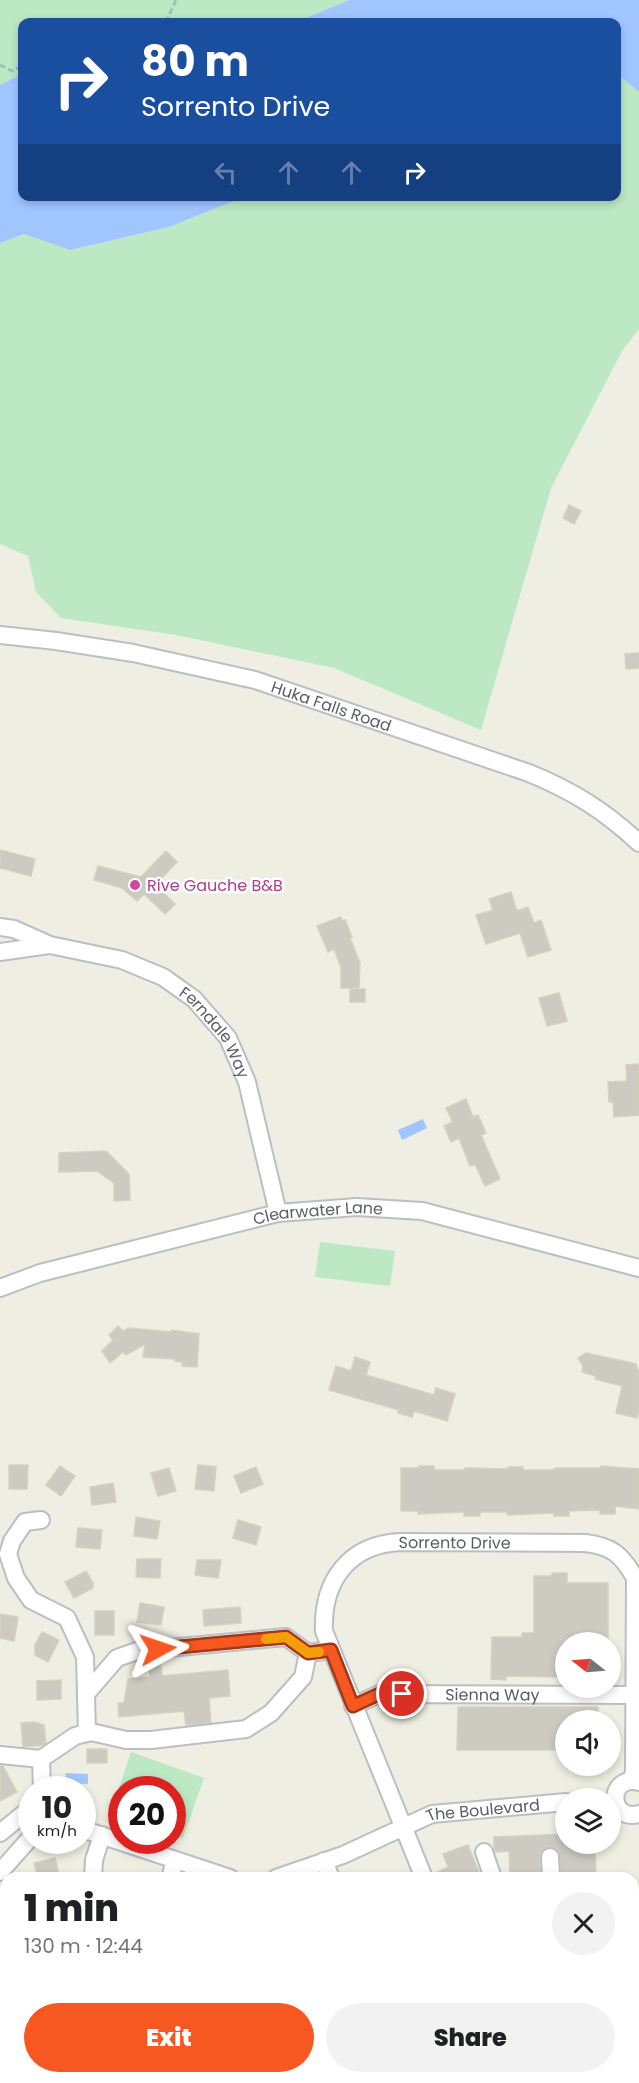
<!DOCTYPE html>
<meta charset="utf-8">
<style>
:root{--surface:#fff;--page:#f2f2f2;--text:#202124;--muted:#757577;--accent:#f75720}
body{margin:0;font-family:Poppins,sans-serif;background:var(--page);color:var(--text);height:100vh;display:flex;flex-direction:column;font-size:22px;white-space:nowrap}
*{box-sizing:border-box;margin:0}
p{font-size:20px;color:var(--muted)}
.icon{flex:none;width:33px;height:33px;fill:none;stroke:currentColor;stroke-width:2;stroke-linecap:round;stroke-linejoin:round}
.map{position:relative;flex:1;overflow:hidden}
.details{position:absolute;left:0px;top:1872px;width:639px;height:212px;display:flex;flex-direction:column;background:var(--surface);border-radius:18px 18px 0 0;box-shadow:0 3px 9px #0003}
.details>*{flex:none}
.banner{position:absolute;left:18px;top:18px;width:603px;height:183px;border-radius:12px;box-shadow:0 3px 9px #0003;background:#1a4fa0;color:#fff;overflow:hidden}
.needle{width:39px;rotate:287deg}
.fabs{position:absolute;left:555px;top:1632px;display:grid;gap:12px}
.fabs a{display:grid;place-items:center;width:66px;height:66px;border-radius:50%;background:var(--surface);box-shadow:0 3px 9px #0003;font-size:30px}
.speed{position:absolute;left:18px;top:1776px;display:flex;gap:12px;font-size:30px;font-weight:700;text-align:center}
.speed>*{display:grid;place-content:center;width:78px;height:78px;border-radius:50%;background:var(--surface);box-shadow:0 3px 9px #0003;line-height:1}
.speed small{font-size:15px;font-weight:400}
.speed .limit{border:9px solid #d22;background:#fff;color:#111}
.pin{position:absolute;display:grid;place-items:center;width:51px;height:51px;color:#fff;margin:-26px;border:3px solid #fff;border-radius:50%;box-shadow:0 2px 6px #0007}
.me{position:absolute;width:66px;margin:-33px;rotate:85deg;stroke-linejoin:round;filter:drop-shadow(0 0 4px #0008)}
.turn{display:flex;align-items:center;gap:21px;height:126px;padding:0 24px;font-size:27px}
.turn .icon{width:78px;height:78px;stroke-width:2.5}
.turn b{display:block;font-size:42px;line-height:51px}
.lanes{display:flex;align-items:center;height:57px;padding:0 24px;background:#0003;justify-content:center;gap:30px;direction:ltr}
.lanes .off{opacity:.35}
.round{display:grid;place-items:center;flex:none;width:63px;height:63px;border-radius:32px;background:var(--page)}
.summary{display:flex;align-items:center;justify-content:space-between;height:102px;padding:0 24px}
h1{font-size:36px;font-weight:800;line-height:45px}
.cta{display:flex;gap:12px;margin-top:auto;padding:12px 24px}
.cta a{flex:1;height:69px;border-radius:36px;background:var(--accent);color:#fff;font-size:24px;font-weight:800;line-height:69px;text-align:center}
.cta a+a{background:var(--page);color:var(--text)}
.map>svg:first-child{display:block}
</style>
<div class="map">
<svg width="639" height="2083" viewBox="0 0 639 2083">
<rect width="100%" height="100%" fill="#efeee2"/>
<!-- green -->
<g fill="#bce8c4">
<path d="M0 0H349L296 22H22V74L0 85Z"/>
<path d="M617 74 639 92V329L622 351 551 488 481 730 334 668 176 635 61 618 36 592 28 556 0 544V243L24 234 70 250 169 227 244 197 616 196Z"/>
<path d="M320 1242 395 1251 390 1286 315 1277Z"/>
<path d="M131 1752 204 1778 183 1838 173 1835 172 1790H122L121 1817 111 1813Z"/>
<path d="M192 2078H299L301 2083H175Z"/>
<path d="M328 2078H383L372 2083H329Z"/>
<path d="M520 2078H572L573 2083H522Z"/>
</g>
<!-- water -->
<g fill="#a1c5ff">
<path d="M349 0H639V92L617 74 616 22H296Z"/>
<path d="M22 74V196L244 197 169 227 70 250 24 234 0 243V85Z"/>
<path d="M423 1119 427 1128 402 1140 398 1130Z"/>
<path d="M66 1773 88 1774V1784L65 1783Z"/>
</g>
<!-- building -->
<g fill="#cccac1" stroke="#d4d1c0" stroke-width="1.5">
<path d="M569 505 581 511 574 524 563 518Z"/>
<path d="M639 653V668L626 669 625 654Z"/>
<path d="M0 850 35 859 31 876 0 868Z"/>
<path d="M166 851 177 862 155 885 175 904 165 914 144 894 137 901 122 888 94 880 98 866 141 877Z"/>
<path d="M511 892 517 911 528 907 534 923 541 920 551 950 528 957 520 933 486 944 476 915 493 910 489 899Z"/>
<path d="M341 917 342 921 345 920 352 937 350 938 360 963 359 988H341V967L334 949 328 952 317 926Z"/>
<rect x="350" y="989" width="15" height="13"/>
<path d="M559 993 567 1021 547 1026 539 998Z"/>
<path d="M639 1064V1115L614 1117 613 1102H609L608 1082 627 1081 626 1065Z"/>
<path d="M466 1099 473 1117 478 1115 486 1133 481 1135 500 1179 485 1186 475 1164 470 1166 459 1138 451 1142 444 1126 453 1122 446 1108Z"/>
<path d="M106 1151 129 1174 130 1200 114 1201V1183L97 1171 59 1172V1153Z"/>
<path d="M118 1326 123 1331 129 1328 171 1332 172 1330 199 1334 197 1367 182 1366 183 1362 175 1361V1359L143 1357 145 1344 126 1355 123 1352 110 1363 102 1351 113 1340 109 1335Z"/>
<path d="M586 1353 636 1364 639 1373V1410L637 1418 616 1413 622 1386 595 1379 596 1376 582 1372 583 1366 578 1358Z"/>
<path d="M355 1357 370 1362 366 1375 434 1395 436 1388 455 1394 447 1421 414 1411 412 1417 398 1413 399 1410 329 1390 336 1366 351 1371Z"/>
<path d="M9 1465H28L27 1489H9Z"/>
<path d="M198 1465 216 1467 214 1491 195 1489Z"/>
<path d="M60 1466 75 1476 61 1496 46 1485Z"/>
<path d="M419 1466H434V1470H465V1468L508 1469V1467H523V1470H555V1468H601V1466L639 1469V1509L615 1506V1514H600V1510L569 1511V1516H554V1513L507 1515V1512H480V1516H464V1512L418 1514V1511H401V1468H419Z"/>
<path d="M256 1467 263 1484 241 1493 234 1476Z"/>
<path d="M169 1468 176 1491 158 1496 151 1473Z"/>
<path d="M113 1483 116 1502 92 1505 90 1487Z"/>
<path d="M136 1517 160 1521 157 1539 134 1536Z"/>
<path d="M238 1520 261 1527 256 1545 233 1538Z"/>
<path d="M78 1528 102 1530 100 1549 76 1547Z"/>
<path d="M137 1559H161L160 1578 136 1577Z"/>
<path d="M197 1560H221L218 1578 195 1575Z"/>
<path d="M86 1571 93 1583V1588L74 1598 65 1582Z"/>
<path d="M552 1573H567V1583H608V1642H566V1677L506 1676V1680L491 1679 492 1637H522V1633H534V1576H552Z"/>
<path d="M140 1603 164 1607 161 1625 137 1622Z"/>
<path d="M240 1607 241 1623 204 1626 203 1610Z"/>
<rect x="95" y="1611" width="19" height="24"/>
<path d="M0 1614 18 1617 14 1641 0 1638Z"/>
<path d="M42 1632 59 1640 48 1662 35 1655V1645Z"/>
<path d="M161 1665 162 1676 228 1670 230 1696 209 1698 211 1723 186 1725 184 1711 119 1717 118 1703H124L128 1679 150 1677 149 1666Z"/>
<path d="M61 1680V1699L37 1700V1681Z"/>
<path d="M458 1707H598V1720H566V1750H457Z"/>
<path d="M34 1722 44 1725 46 1743 43 1745 23 1747 21 1723Z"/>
<rect x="87" y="1749" width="20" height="14"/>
<path d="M0 1766H3L17 1792 0 1801Z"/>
<path d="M566 1834V1844H595L596 1878H561L559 1852 550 1847 544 1849 540 1853V1878H510L509 1851 495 1852 494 1849V1837Z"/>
<path d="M468 1845 481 1878H434V1874L448 1867 443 1854Z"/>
<path d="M55 1858 59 1875 57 1876V1878H38L34 1863Z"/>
</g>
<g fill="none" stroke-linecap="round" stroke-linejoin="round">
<!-- minor casing -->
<g stroke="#bcbec5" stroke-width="20">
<g id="minor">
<path id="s1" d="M0 635 56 641 133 653 255 680 529 773C573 791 605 811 639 843"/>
<path id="s2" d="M0 927 14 929 50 945 122 960 163 977 194 999 228 1038 247 1082 278 1213"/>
<path d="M0 952 49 945"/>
<path id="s3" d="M0 1288 40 1273 278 1213 357 1207 422 1211 639 1268"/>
<path d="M41 1520 25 1522 12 1541 8 1554 16 1578 31 1600 67 1618 85 1657 87 1733"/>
<path d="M86 1694 117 1658 137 1651 286 1637 308 1653"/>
<path id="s4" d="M353 1706 379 1694 634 1695"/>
<path d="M0 1755 41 1759 75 1736 91 1732 126 1740H151L246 1729 271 1713 303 1677 308 1653 331 1650"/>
<path d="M41 1759 42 1790"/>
<path d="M639 1782C607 1774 608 1822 639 1814"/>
<path d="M82 1829 230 1878"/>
<path d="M0 1833 32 1807"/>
<path d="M484 1852 493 1878"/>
<path d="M550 1857 551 1878"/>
<path d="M324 1861 331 1878"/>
<path d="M0 1872 32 1836"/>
<path d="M93 1878 94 1860 102 1835"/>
<path d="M170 1878 175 1861"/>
<path id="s5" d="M276 1878 343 1855 432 1814 566 1802"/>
<path id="s6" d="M424 1878 324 1631C322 1581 349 1544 401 1542L585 1543C612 1546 622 1555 635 1578L634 1772 631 1780"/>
<path d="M633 1920 639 1919"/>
<path d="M0 1988 6 2006"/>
<path d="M633 2004 639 2067"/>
<path d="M30 2078 32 2083"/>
<path d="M131 2078 132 2083"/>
<path d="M321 2078 322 2083"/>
<path d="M407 2078 409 2083"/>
<path d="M505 2078 507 2083"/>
</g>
</g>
<!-- path -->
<g stroke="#94c9ad" stroke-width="3" stroke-dasharray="6 3" stroke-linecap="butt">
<path d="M166 22 176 0"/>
<path d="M0 65 12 71 22 66"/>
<path d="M565 2078 566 2083"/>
</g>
<!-- minor -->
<use href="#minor" stroke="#fff" stroke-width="16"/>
</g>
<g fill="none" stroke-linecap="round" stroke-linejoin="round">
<!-- route casing -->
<g stroke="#a13915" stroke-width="15">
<path id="route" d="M158 1649 286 1637 308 1653 331 1650 353 1706 379 1694H402"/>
</g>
<!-- route -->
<use href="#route" stroke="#f75720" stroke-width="10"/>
<!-- slow -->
<path stroke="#f59e0b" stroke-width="10" d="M266 1639 286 1637 308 1653 319 1652"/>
</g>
<!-- markers -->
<circle fill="#d1479c" stroke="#fff" stroke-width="2" cx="135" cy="885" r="6"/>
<g text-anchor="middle" stroke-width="5" stroke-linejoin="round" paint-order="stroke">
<!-- street labels -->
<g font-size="16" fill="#5a5d64" stroke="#fff">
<text dy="6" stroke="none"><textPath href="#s1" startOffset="340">Huka Falls Road</textPath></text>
<text dy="6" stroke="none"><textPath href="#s2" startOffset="249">Ferndale Way</textPath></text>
<text dy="6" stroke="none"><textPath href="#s3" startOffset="328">Clearwater Lane</textPath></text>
<text dy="6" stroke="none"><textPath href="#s6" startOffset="453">Sorrento Drive</textPath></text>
<text dy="6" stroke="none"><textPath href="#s4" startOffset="142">Sienna Way</textPath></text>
<text dy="6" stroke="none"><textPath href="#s5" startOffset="220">The Boulevard</textPath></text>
</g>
<!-- hotel labels -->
<g font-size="16" fill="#b23c85" stroke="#fff" text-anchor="start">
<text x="147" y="891">Rive Gauche B&amp;B</text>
</g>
</g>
</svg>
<div class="fabs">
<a><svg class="needle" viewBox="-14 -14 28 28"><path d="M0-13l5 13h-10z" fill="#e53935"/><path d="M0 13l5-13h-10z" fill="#757577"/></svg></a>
<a><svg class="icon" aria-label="sound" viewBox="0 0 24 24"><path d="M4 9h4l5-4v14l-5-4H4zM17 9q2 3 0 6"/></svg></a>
<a><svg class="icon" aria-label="layers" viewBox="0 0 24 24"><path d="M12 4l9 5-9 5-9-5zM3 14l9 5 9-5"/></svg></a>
</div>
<div class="speed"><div>10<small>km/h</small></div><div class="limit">20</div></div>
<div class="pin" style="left:402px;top:1694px;background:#d93025"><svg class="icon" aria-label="arrive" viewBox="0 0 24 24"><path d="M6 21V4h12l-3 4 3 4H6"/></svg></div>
<svg class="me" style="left:158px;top:1649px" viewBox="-20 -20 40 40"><path d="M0-17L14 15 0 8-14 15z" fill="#f75720" stroke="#fff" stroke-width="4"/></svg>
<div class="banner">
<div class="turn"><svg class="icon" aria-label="right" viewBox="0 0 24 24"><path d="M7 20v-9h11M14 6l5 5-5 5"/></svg><div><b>80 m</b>Sorrento Drive</div></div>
<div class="lanes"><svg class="icon off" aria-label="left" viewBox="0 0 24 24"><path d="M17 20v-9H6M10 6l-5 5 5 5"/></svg><svg class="icon off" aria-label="ahead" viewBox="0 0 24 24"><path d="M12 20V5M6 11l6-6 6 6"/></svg><svg class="icon off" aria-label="ahead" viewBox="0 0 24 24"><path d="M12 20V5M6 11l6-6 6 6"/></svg><svg class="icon" aria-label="right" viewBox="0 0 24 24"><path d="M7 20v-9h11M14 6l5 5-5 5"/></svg></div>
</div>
<section class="details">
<div class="summary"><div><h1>1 min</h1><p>130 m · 12:44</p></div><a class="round"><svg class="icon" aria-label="close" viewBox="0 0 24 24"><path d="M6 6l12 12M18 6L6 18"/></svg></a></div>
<div class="cta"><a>Exit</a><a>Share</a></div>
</section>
</div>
